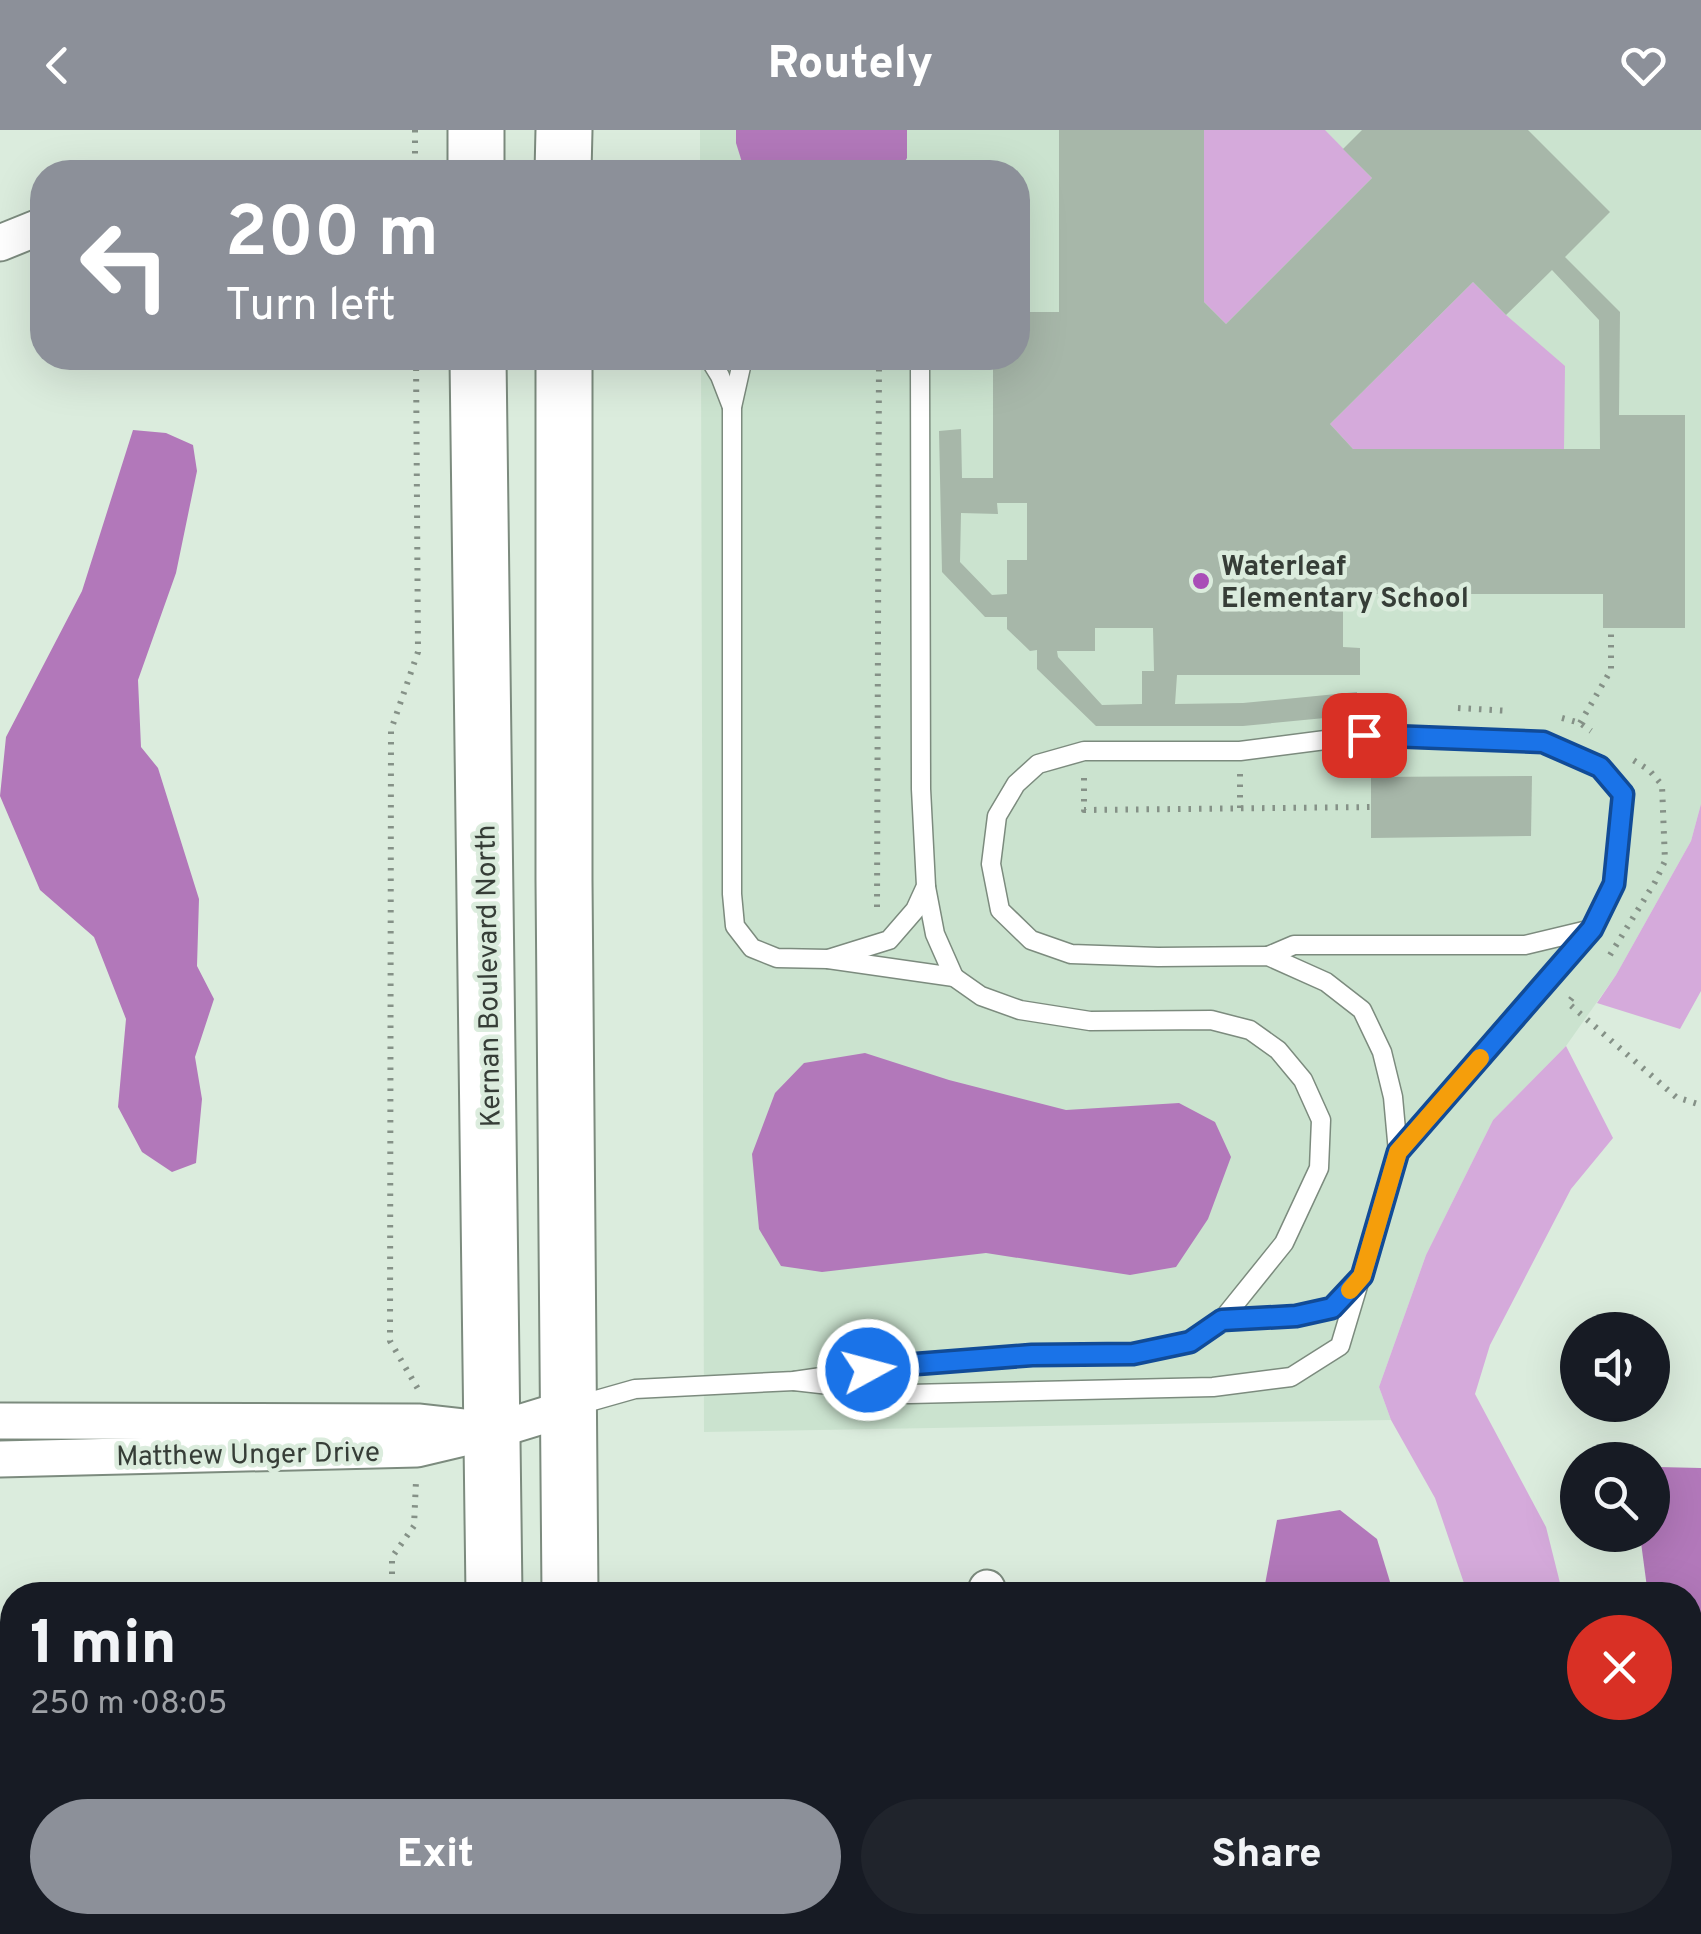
<!DOCTYPE html>
<meta charset="utf-8">
<style>
:root{--surface:#171b24;--page:#20242c;--text:#f1f3f6;--muted:#9ea1a6;--accent:#8c9099}
body{margin:0;font-family:Overpass,sans-serif;background:var(--page);color:var(--text);height:100vh;display:flex;flex-direction:column;font-size:38px;white-space:nowrap}
*{box-sizing:border-box;margin:0}
p{font-size:32px;color:var(--muted)}
.icon{flex:none;width:55px;height:55px;fill:none;stroke:currentColor;stroke-width:2;stroke-linecap:round;stroke-linejoin:round}
.map{position:relative;flex:1;overflow:hidden}
.panel{position:absolute;left:0px;top:1452px;width:1702px;height:352px;display:flex;flex-direction:column;background:var(--surface);border-radius:40px 40px 0 0;box-shadow:0 10px 40px #0002}
.panel>*{flex:none}
.banner{position:absolute;left:30px;top:30px;width:1000px;height:210px;border-radius:40px;box-shadow:0 10px 40px #0002;background:#8c9099;color:#fff;overflow:hidden}
.buttons{position:absolute;left:1560px;top:1182px;display:grid;gap:20px}
.buttons a{display:grid;place-items:center;width:110px;height:110px;border-radius:50%;background:var(--surface);box-shadow:0 10px 40px #0002;font-size:50px}
.pin{position:absolute;display:grid;place-items:center;width:85px;height:85px;color:#fff;margin:-42px;border-radius:20px;box-shadow:0 5px 15px #0006}
.me{position:absolute;width:110px;margin:-55px;rotate:83deg;stroke-linejoin:round;filter:drop-shadow(0 0 8px #0008)}
.turn{display:flex;align-items:center;gap:35px;height:210px;padding:0 30px;font-size:45px}
.turn .icon{width:130px;height:130px;stroke-width:2.5}
.turn b{display:block;font-size:70px;line-height:85px}
.round{display:grid;place-items:center;flex:none;width:105px;height:105px;border-radius:52px;background:var(--page)}
.headline{display:flex;align-items:center;justify-content:space-between;height:170px;padding:0 30px}
h1{font-size:60px;font-weight:800;line-height:75px}
.cta{display:flex;gap:20px;margin-top:auto;padding:20px 30px}
.cta a{flex:1;height:115px;border-radius:60px;background:var(--accent);color:#fff;font-size:40px;font-weight:800;line-height:115px;text-align:center}
.cta a+a{background:var(--page);color:var(--text)}
header{display:flex;justify-content:space-between;align-items:center;height:130px;padding:0 30px;background:var(--accent);color:#fff;font-size:45px;font-weight:800}
.map>svg:first-child{display:block}
</style>
<header><svg class="icon" aria-label="back" viewBox="0 0 24 24"><path d="M15 5l-7 7 7 7"/></svg>Routely<svg class="icon" aria-label="heart" viewBox="0 0 24 24"><path d="M12 20l-8-8c-3-5 5-10 8-4 3-6 11-1 8 4z"/></svg></header>
<div class="map">
<svg width="1701" height="1804" viewBox="0 0 1701 1804">
<rect width="100%" height="100%" fill="#dbecdd"/>
<!-- built -->
<path fill="#cbe3cf" d="M700 0H1701V674L1691 711 1616 845 1566 916 1493 990 1426 1125 1379 1257 1391 1290 704 1302 701 228H1018V42H700Z"/>
<!-- green -->
<g fill="#d5aadb">
<path d="M1204 0H1325L1372 48 1226 194 1204 172Z"/>
<path d="M1473 152 1506 185 1565 236 1564 319H1353L1330 294Z"/>
<path d="M1701 674V861L1680 899 1597 873 1616 845 1691 711Z"/>
<path d="M1566 916 1613 1008 1571 1059 1490 1215 1475 1264 1546 1397 1563 1465H1468L1435 1368 1391 1290 1379 1257 1426 1125 1493 990Z"/>
<path d="M1557 1792 1631 1793 1633 1804H1557Z"/>
</g>
<!-- water -->
<g fill="#b278ba">
<path d="M736 0H907V28L899 42H745L736 13Z"/>
<path d="M133 300 166 303 193 315 197 341 176 443 138 550 141 617 158 638 199 769 197 836 214 869 195 927 202 969 196 1033 172 1042 142 1022 118 977 126 889 94 807 40 760 0 666 6 607 82 461Z"/>
<path d="M865 923 949 950 1066 980 1179 973 1215 992 1231 1027 1208 1089 1176 1137 1130 1145 986 1123 822 1142 781 1136 759 1099 752 1024 775 963 804 933Z"/>
<path d="M1658 1337 1701 1338V1804H1693L1690 1752V1465H1648L1640 1405H1652L1653 1344Z"/>
<path d="M1340 1380 1377 1409 1394 1465H1263L1277 1390Z"/>
<path d="M1215 1792H1490L1491 1804H1215Z"/>
</g>
<!-- building -->
<g fill="#a7b7a9" fill-rule="evenodd">
<path d="M1059 0H1204V172L1226 194 1372 48 1343 19 1362 0H1528L1610 82 1565 127 1620 182 1619 285H1685V498H1603V464H1343V517L1360 518V545H1177L1175 574 1243 573 1357 562 1356 585 1243 596H1096L1037 539V520L1030 521 1007 499V487H985L942 442 939 301 961 299 962 348H993V228H1018V182H1059ZM1552 140 1599 190 1600 319H1353L1330 294 1473 152 1506 185ZM997 373H1027V430H1007V464L992 465 960 432 961 383 998 384ZM1095 498H1153L1154 541H1142V574L1102 575 1058 527 1057 521H1095Z"/>
<path d="M1532 646 1531 706 1371 708V647Z"/>
</g>
<g fill="none" stroke-linecap="round" stroke-linejoin="round">
<!-- service casing -->
<g stroke="#7c8b7e" stroke-width="21">
<g id="service">
<path d="M709 228 720 246 732 277"/>
<path d="M743 228 732 277V764L735 796 752 818 777 828 828 829 889 810 915 780 926 756 921 659 920 237 917 228"/>
<path d="M926 757 935 804 954 847"/>
<path d="M1268 826 1294 815H1525L1592 799"/>
<path d="M1222 1190 1297 1186 1332 1178 1359 1150"/>
<path d="M794 1251 909 1264 1213 1257 1291 1247 1340 1216 1398 1022 1393 967 1382 922 1362 880 1326 852 1268 826 1158 827 1071 824 1031 810 1000 780 991 734 997 686 1016 654 1038 634 1084 621H1240L1364 605 1543 612 1600 637 1623 664 1613 754 1592 799 1398 1022"/>
<path d="M575 1276 635 1259 794 1251 904 1235 1031 1225 1133 1224 1189 1212 1222 1190 1284 1113 1319 1038 1321 990 1303 950 1278 920 1250 900 1211 890 1090 891 1020 880 981 866 954 847 828 829"/>
</g>
</g>
<!-- minor casing -->
<g stroke="#7c8b7e" stroke-width="39">
<g id="minor">
<path d="M0 113 42 96"/>
<path d="M0 1291 418 1292 472 1298"/>
<path d="M0 1329 417 1319 493 1301 568 1278"/>
<path d="M984 1465 987 1458"/>
<path d="M963 1804V1792"/>
</g>
</g>
<!-- primary casing -->
<g stroke="#7c8b7e" stroke-width="59">
<g id="primary">
<path d="M476 0V42"/>
<path d="M563 42 564 0"/>
<path d="M478 228 494 1465"/>
<path d="M564 228V750L570 1465"/>
<path d="M495 1792V1804"/>
<path d="M573 1792V1804"/>
</g>
</g>
<!-- path -->
<g stroke="#859187" stroke-width="6" stroke-dasharray="2.5 8" stroke-linecap="butt">
<path d="M415 0V42"/>
<path d="M416 228 418 522 391 600 390 1211 418 1259"/>
<path d="M1458 578 1510 581"/>
<path d="M1562 588 1580 593 1591 601"/>
<path d="M1580 593 1611 540V498"/>
<path d="M1240 644V678"/>
<path d="M1084 648V680L1371 677"/>
<path d="M877 777 879 228"/>
<path d="M1610 825 1655 752 1665 731 1662 655 1649 640 1630 628"/>
<path d="M1572 868 1568 873 1676 967 1701 975"/>
<path d="M392 1465V1427L414 1396 416 1351"/>
<path d="M393 1792V1804"/>
</g>
<!-- service -->
<use href="#service" stroke="#fff" stroke-width="18"/>
<!-- minor -->
<use href="#minor" stroke="#fff" stroke-width="35"/>
<!-- primary -->
<use href="#primary" stroke="#fff" stroke-width="55"/>
</g>
<g fill="none" stroke-linecap="round" stroke-linejoin="round">
<!-- route casing -->
<g stroke="#114b97" stroke-width="25">
<path id="route" d="M868 1240 904 1235 1032 1225 1133 1224 1190 1212 1222 1190 1296 1186 1332 1178 1362 1146 1398 1022 1592 799 1614 754 1623 664 1600 637 1543 612 1364 605"/>
</g>
<!-- route -->
<use href="#route" stroke="#1a73e8" stroke-width="18"/>
<!-- slow -->
<path stroke="#f59e0b" stroke-width="18" d="M1350 1160 1362 1146 1398 1022 1480 928"/>
</g>
<!-- markers -->
<circle fill="#a94db7" stroke="#dbecdd" stroke-width="4" cx="1201" cy="451" r="10"/>
<g text-anchor="middle" stroke-width="9" stroke-linejoin="round" paint-order="stroke">
<!-- poi labels -->
<g font-size="28" font-weight="bold" fill="#363d37" stroke="#dbecdd" text-anchor="start">
<text x="1221" y="445">Waterleaf<tspan x="1221" dy="32">Elementary School</tspan></text>
</g>
<!-- street labels -->
<g font-size="28" fill="#363d37" stroke="#dbecdd">
<text transform="translate(487 846) rotate(-91)" y="10">Kernan Boulevard North</text>
<text transform="translate(248 1323) rotate(-1)" y="10">Matthew Unger Drive</text>
</g>
</g>
</svg>
<div class="buttons">
<a><svg class="icon" aria-label="sound" viewBox="0 0 24 24"><path d="M4 9h4l5-4v14l-5-4H4zM17 9q2 3 0 6"/></svg></a>
<a><svg class="icon" aria-label="search" viewBox="0 0 24 24"><circle cx="10" cy="10" r="6"/><path d="M15 15l6 6"/></svg></a>
</div>
<div class="pin" style="left:1364px;top:605px;background:#d93025"><svg class="icon" aria-label="arrive" viewBox="0 0 24 24"><path d="M6 21V4h12l-3 4 3 4H6"/></svg></div>
<svg class="me" style="left:868px;top:1240px" viewBox="-20 -20 40 40"><circle r="17" fill="#1a73e8" stroke="#fff" stroke-width="3"/><path d="M0-11L8 9 0 5-8 9z" fill="#fff"/></svg>
<div class="banner">
<div class="turn"><svg class="icon" aria-label="left" viewBox="0 0 24 24"><path d="M17 20v-9H6M10 6l-5 5 5 5"/></svg><div><b>200 m</b>Turn left</div></div>
</div>
<section class="panel">
<div class="headline"><div><h1>1 min</h1><p>250 m · 08:05</p></div><a class="round" style="background:#d93025;color:#fff"><svg class="icon" aria-label="close" viewBox="0 0 24 24"><path d="M6 6l12 12M18 6L6 18"/></svg></a></div>
<div class="cta"><a>Exit</a><a>Share</a></div>
</section>
</div>
